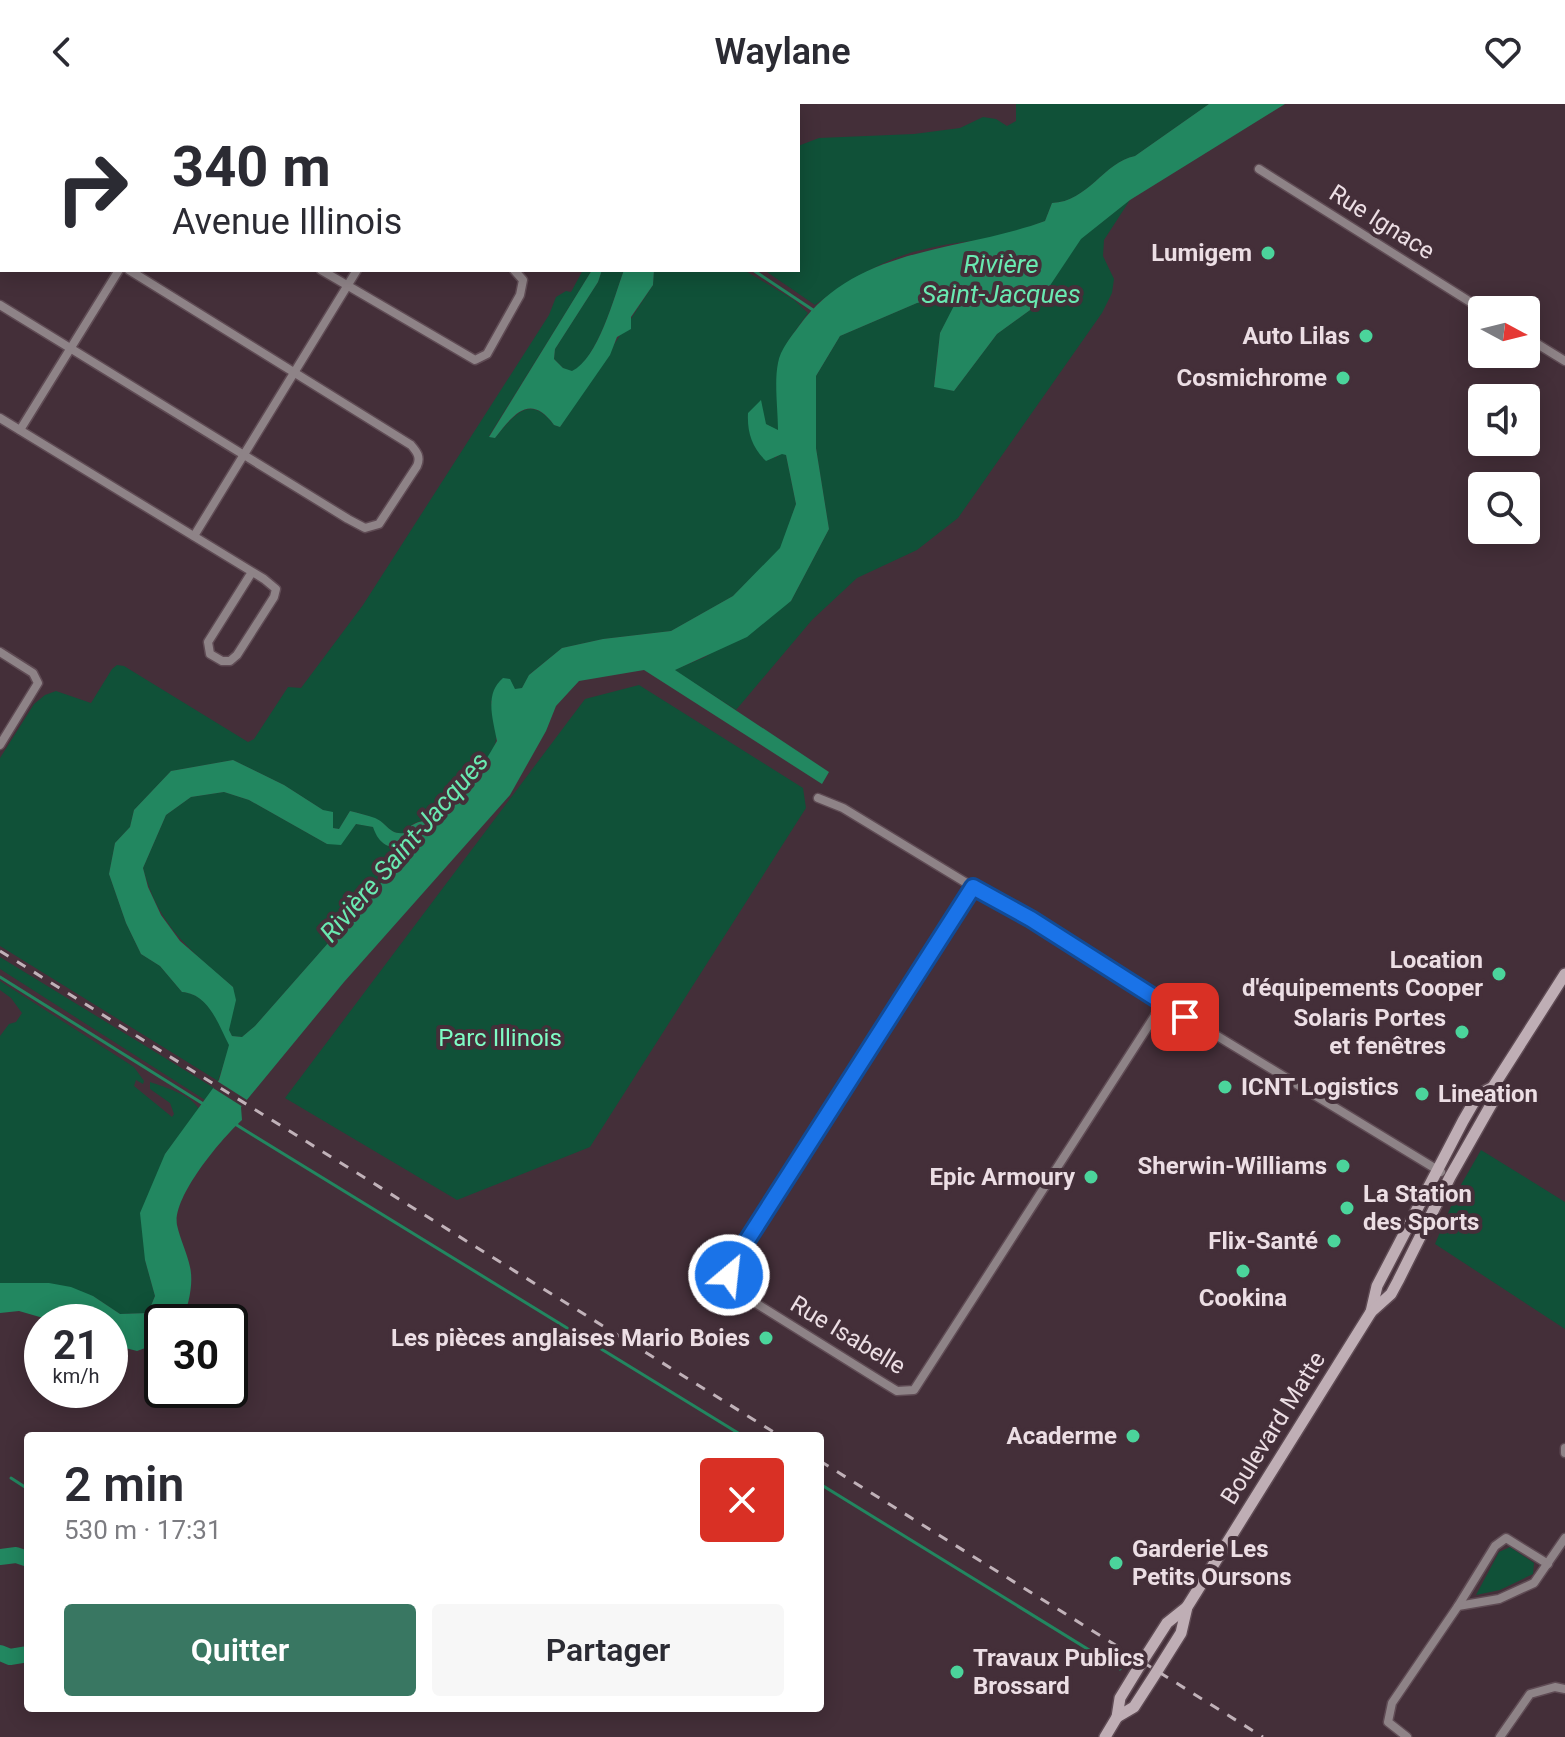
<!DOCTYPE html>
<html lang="fr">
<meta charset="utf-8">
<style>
:root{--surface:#fff;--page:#f7f7f7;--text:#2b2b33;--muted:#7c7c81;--accent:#397762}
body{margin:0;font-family:Roboto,sans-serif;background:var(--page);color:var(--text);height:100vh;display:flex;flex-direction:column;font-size:30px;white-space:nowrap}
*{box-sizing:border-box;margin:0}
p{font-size:26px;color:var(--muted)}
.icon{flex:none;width:44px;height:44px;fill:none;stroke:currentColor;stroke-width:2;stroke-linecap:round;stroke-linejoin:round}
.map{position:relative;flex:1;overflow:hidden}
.panel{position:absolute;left:24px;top:1328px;width:800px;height:280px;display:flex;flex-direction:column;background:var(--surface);border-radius:8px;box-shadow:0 4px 20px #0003}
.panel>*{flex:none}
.top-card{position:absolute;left:0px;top:0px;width:800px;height:168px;box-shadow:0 4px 20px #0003;background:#fff;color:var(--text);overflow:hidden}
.needle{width:52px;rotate:97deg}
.buttons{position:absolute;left:1468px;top:192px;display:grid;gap:16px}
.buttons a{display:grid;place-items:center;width:72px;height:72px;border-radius:8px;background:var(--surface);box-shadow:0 4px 20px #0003;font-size:40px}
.speed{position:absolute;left:24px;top:1200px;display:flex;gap:16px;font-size:40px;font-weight:700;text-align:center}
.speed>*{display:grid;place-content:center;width:104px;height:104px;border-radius:50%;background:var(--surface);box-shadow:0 4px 20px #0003;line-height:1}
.speed small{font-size:20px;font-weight:400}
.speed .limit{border:4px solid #111;border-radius:12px;background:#fff;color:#111}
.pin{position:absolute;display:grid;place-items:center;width:68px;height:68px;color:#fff;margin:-34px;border-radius:16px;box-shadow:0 4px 12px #0006}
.me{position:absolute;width:88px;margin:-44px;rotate:28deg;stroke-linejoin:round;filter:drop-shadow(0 0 6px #0008)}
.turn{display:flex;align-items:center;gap:28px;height:168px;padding:0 40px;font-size:36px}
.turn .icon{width:104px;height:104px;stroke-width:2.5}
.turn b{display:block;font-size:56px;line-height:68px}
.round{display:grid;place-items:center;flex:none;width:84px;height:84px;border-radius:8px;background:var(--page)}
.head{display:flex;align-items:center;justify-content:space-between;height:136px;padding:0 40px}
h1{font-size:48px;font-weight:600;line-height:60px}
.primary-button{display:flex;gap:16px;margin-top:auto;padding:16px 40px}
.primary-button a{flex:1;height:92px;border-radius:8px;background:var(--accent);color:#fff;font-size:32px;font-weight:600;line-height:92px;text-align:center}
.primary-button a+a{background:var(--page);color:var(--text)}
header{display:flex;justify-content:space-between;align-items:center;height:104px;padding:0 40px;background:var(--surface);font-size:36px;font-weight:600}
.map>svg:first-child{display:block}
</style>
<header><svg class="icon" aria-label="back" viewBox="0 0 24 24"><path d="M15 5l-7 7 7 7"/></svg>Waylane<svg class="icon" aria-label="heart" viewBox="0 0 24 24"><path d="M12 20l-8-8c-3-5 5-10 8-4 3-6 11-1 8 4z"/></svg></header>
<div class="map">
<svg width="1565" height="1633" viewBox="0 0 1565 1633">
<rect width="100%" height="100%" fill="#442f39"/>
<!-- green -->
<g fill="#105138">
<path d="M1016 0H1209L1135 52C1104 58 1088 98 1052 99L1045 117C1025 124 1002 134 980 136 958 138 935 142 913 148 877 159 845 179 815 201L764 166H798V42L819 34 914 30 960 24 983 13 996 15 1007 22 1016 17Z"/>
<path d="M1130 96 1104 136 1103 152 1114 175 1112 189 1102 209 958 414 917 446 857 474 812 516 736 606 674 566 705 553 791 497 829 425 816 344V272L840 232 917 199 961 190 940 229 934 282 954 287 997 230 1037 201 1080 135Z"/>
<path d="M583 166H592L489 332 495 334C514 311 530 289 554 321L560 323 653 181 654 166H744L794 196 808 209 788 237 778 259V327L766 320 760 296 775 354 782 349 786 351 796 400 781 444 733 492 671 527 603 535 562 544 530 570 522 584 491 597C493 609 497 623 496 635 495 653 457 699 441 710 426 721 417 711 404 729 389 731 387 719 376 715 367 711 358 709 350 707L339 725 333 724 323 706 284 681 233 656 171 667 134 706 130 723 115 739 109 770 126 819 141 850 160 862 182 888C209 890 218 919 230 941L218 977 0 842V654L34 600 45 591 56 587 91 599 112 565 117 561 124 562 248 638 254 635 288 583 301 584 363 501 549 211 556 193 566 187 571 188Z"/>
<path d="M602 166H624C614 193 598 254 572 268L563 264 554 255 555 245 598 178Z"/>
<path d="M639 581 803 684 806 704 590 1043 457 1096 285 994 585 595Z"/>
<path d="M224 688 249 696 327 740H341L356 720 374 723C380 743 388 741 405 748L403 754 255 922 242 933 232 932 229 926 233 883C189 845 159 823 143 764L166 711 191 693Z"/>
<path d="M0 853 214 984 205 996 0 865Z"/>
<path d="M0 877 134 963 144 977 143 980 136 976 134 982 172 1013 174 1010 170 999 150 985V978C165 983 191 991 199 1005L165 1050 145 1156 155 1192 148 1209 120 1210 93 1192 0 1179V932L9 920 16 918 22 909 11 894 0 886Z"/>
<path d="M1481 1046 1565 1098V1225L1435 1140 1458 1086Z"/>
<path d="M1510 1443 1534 1459 1533 1470 1500 1486 1476 1491 1499 1448Z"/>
</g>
<!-- water -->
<g fill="#228760" fill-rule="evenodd">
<path d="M1209 0H1285L1130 96 1081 135 1037 201 997 230 954 287 934 283 940 229 960 190 917 199 840 232 816 272V344L829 425 791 497 747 533 675 566 829 668 822 680 644 566 579 577 556 602 546 627 510 691 344 878 241 1003 242 1016C222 1034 172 1093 177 1121 180 1135 187 1149 190 1163 194 1180 188 1202 182 1218H162V1238L137 1247 110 1240V1218H57L19 1207 0 1209V1179H49L71 1183 93 1192 120 1210 148 1209 155 1192 145 1156 140 1109 165 1050 219 976 229 941C218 920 209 890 182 888L160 862 141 850 126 819 109 770 115 739 130 723 134 706 171 667 233 656 284 681 323 706 333 708V724L339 725 350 707C358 709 367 711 375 714 387 719 389 731 404 729 417 712 428 721 442 709 466 690 482 663 497 637 493 615 484 590 503 574L510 575 515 585 522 584 529 571 562 544 603 535 671 527 733 492 780 444 796 400 786 351 782 350 766 357C752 344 747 328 748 309L761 296 766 320 778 326C778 306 774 278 778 259 780 246 791 233 799 222 858 141 961 148 1045 117L1052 99C1088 98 1104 58 1135 52ZM224 688 249 696 327 740 341 741 356 720 373 723C380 743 388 741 405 748L403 754 255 922 242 933 232 932 229 926 236 896 233 883 180 837 161 811 148 783 143 764 166 711 191 693Z"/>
<path d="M592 166H602L598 178 555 245 554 255 563 264 572 267C598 255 614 193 624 166H654L653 181 631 213V225L617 233 610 251 560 323 554 321C530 288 513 311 495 334L489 333Z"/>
</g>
<!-- pier -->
<path fill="#442f39" d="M217 977 247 996 243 1003 213 984Z"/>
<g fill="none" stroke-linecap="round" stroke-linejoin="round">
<!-- stream -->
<g stroke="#228760" stroke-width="3">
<path d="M753 166 813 206"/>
<path d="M0 873 205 1001"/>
<path d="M235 1020 743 1332"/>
<path d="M11 1374 28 1385"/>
<path d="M820 1380 1120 1565"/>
</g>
<!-- river -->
<g stroke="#228760" stroke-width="16">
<path d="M0 1453 16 1451 28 1455"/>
<path d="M0 1549 10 1553 28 1550"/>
</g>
<!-- street casing -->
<g stroke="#5f4b54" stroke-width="11">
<g id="street">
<path d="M58 0 61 2"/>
<path d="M381 0V2"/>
<path d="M1259 65 1483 206"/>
<path d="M0 87 2 88"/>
<path d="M321 166 475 256 487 250 520 191 523 176 514 166"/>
<path d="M0 201 348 415 365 424 379 420 417 362C421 353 417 348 411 341L129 166"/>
<path d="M1526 233 1565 257"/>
<path d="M0 314 264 475 276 485 274 493 237 551 230 557H222L210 550 208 538 252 468"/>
<path d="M20 326 119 166"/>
<path d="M194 432 357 166"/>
<path d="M0 548 33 569 38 579 0 641"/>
<path d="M818 694 843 704 973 783 994 793 1163 899 1441 1068"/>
<path d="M973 783 732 1160C728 1172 729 1178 738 1188L879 1276 897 1287 914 1286 1163 899"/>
<path d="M1565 1344V1349"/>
<path d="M1458 1502 1495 1442 1506 1434 1548 1460"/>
<path d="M1407 1633 1388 1618 1392 1599 1458 1502 1499 1495 1534 1479 1565 1434"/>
<path d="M1500 1633 1530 1590 1555 1583 1565 1585"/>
</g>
</g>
<!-- secondary casing -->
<g stroke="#5f4b54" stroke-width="14">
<g id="secondary">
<path d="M1371 1208 1377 1182 1463 1017 1478 991 1493 983 1565 870"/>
<path d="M1117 1613 1134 1603 1154 1572 1181 1529 1187 1503 1371 1208 1391 1190 1398 1177 1450 1073 1492 999 1493 983"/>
<path d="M1105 1633 1117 1613 1120 1594 1142 1558 1167 1519 1187 1503"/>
</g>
</g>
<!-- street -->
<use href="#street" stroke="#8e8387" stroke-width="8"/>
<!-- secondary -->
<use href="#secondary" stroke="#bfaeb5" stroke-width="11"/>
<!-- rail -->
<g stroke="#c1b2b9" stroke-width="3" stroke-dasharray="10 10" stroke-linecap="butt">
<path d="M0 847 780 1332"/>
<path d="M820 1357 1263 1633"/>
</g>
</g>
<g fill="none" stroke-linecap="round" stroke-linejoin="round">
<!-- route casing -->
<g stroke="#114b97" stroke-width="20">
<path id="route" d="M729 1171 732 1160 973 783 1031 815 1185 913"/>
</g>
<!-- route -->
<use href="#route" stroke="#1a73e8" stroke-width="14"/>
</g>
<!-- markers -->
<g fill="#4bd49b" stroke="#442f39" stroke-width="3">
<circle cx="1268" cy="149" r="8"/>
<circle cx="1366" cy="232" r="8"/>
<circle cx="1343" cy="274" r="8"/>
<circle cx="1499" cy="870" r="8"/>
<circle cx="1462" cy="928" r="8"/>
<circle cx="1225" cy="983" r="8"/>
<circle cx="1422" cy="990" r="8"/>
<circle cx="1343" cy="1062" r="8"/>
<circle cx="1091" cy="1073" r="8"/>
<circle cx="1347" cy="1104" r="8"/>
<circle cx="1334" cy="1137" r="8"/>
<circle cx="1243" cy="1167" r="8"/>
<circle cx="766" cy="1234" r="8"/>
<circle cx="1133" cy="1332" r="8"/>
<circle cx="1116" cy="1459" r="8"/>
<circle cx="957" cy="1568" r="8"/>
</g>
<g text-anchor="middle" stroke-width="8" stroke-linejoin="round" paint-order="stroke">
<!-- street labels -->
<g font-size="24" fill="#ecdee4" stroke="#442f39">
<text transform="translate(1382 118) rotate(32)" y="8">Rue Ignace</text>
<text transform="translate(848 1231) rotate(31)" y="8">Rue Isabelle</text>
<text transform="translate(1273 1324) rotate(-58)" y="8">Boulevard Matte</text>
</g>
<!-- poi labels -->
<g font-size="24" font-weight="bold" fill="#ecdee4" stroke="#442f39" text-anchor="end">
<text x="1252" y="157">Lumigem</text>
<text x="1350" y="240">Auto Lilas</text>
<text x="1327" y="282">Cosmichrome</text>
<text x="1483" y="864">Location<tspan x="1483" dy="28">d'équipements Cooper</tspan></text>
<text x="1446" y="922">Solaris Portes<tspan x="1446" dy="28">et fenêtres</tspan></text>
<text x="1241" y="991" text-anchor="start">ICNT Logistics</text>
<text x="1438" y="998" text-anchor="start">Lineation</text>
<text x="1327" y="1070">Sherwin-Williams</text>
<text x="1075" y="1081">Epic Armoury</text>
<text x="1363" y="1098" text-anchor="start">La Station<tspan x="1363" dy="28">des Sports</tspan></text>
<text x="1318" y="1145">Flix-Santé</text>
<text x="1243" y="1202" text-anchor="middle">Cookina</text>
<text x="750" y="1242">Les pièces anglaises Mario Boies</text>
<text x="1117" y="1340">Acaderme</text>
<text x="1132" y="1453" text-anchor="start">Garderie Les<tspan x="1132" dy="28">Petits Oursons</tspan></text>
<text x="973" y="1562" text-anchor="start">Travaux Publics<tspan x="973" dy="28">Brossard</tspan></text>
</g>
<!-- park labels -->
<g font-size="24" fill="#7efcc4" stroke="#442f39">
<text x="500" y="942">Parc Illinois</text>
</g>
<!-- water labels -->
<g font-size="26" font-style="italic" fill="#69e9b1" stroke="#442f39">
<text x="1001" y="169">Rivière<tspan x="1001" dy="30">Saint-Jacques</tspan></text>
<text transform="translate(404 743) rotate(-49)" y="9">Rivière Saint-Jacques</text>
</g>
</g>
</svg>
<div class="buttons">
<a><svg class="needle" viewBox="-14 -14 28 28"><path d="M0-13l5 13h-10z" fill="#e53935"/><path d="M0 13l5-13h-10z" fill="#7c7c81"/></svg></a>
<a><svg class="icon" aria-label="sound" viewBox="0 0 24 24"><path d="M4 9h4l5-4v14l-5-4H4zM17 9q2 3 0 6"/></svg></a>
<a><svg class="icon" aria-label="search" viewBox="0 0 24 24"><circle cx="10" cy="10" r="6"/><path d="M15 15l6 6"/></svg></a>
</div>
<div class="speed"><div>21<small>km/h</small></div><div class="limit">30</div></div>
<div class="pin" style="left:1185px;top:913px;background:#d93025"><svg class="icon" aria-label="arrive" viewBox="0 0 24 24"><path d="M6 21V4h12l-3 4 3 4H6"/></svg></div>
<svg class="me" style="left:729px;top:1171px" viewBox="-20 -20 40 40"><circle r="17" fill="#1a73e8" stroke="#fff" stroke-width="3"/><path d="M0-11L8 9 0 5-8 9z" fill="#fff"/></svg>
<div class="top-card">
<div class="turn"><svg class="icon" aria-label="right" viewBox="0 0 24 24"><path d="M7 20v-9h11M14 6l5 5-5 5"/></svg><div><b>340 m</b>Avenue Illinois</div></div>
</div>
<section class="panel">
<div class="head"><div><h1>2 min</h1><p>530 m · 17:31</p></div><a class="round" style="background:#d93025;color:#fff"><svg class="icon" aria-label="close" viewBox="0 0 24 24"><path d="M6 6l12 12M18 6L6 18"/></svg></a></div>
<div class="primary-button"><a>Quitter</a><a>Partager</a></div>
</section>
</div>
